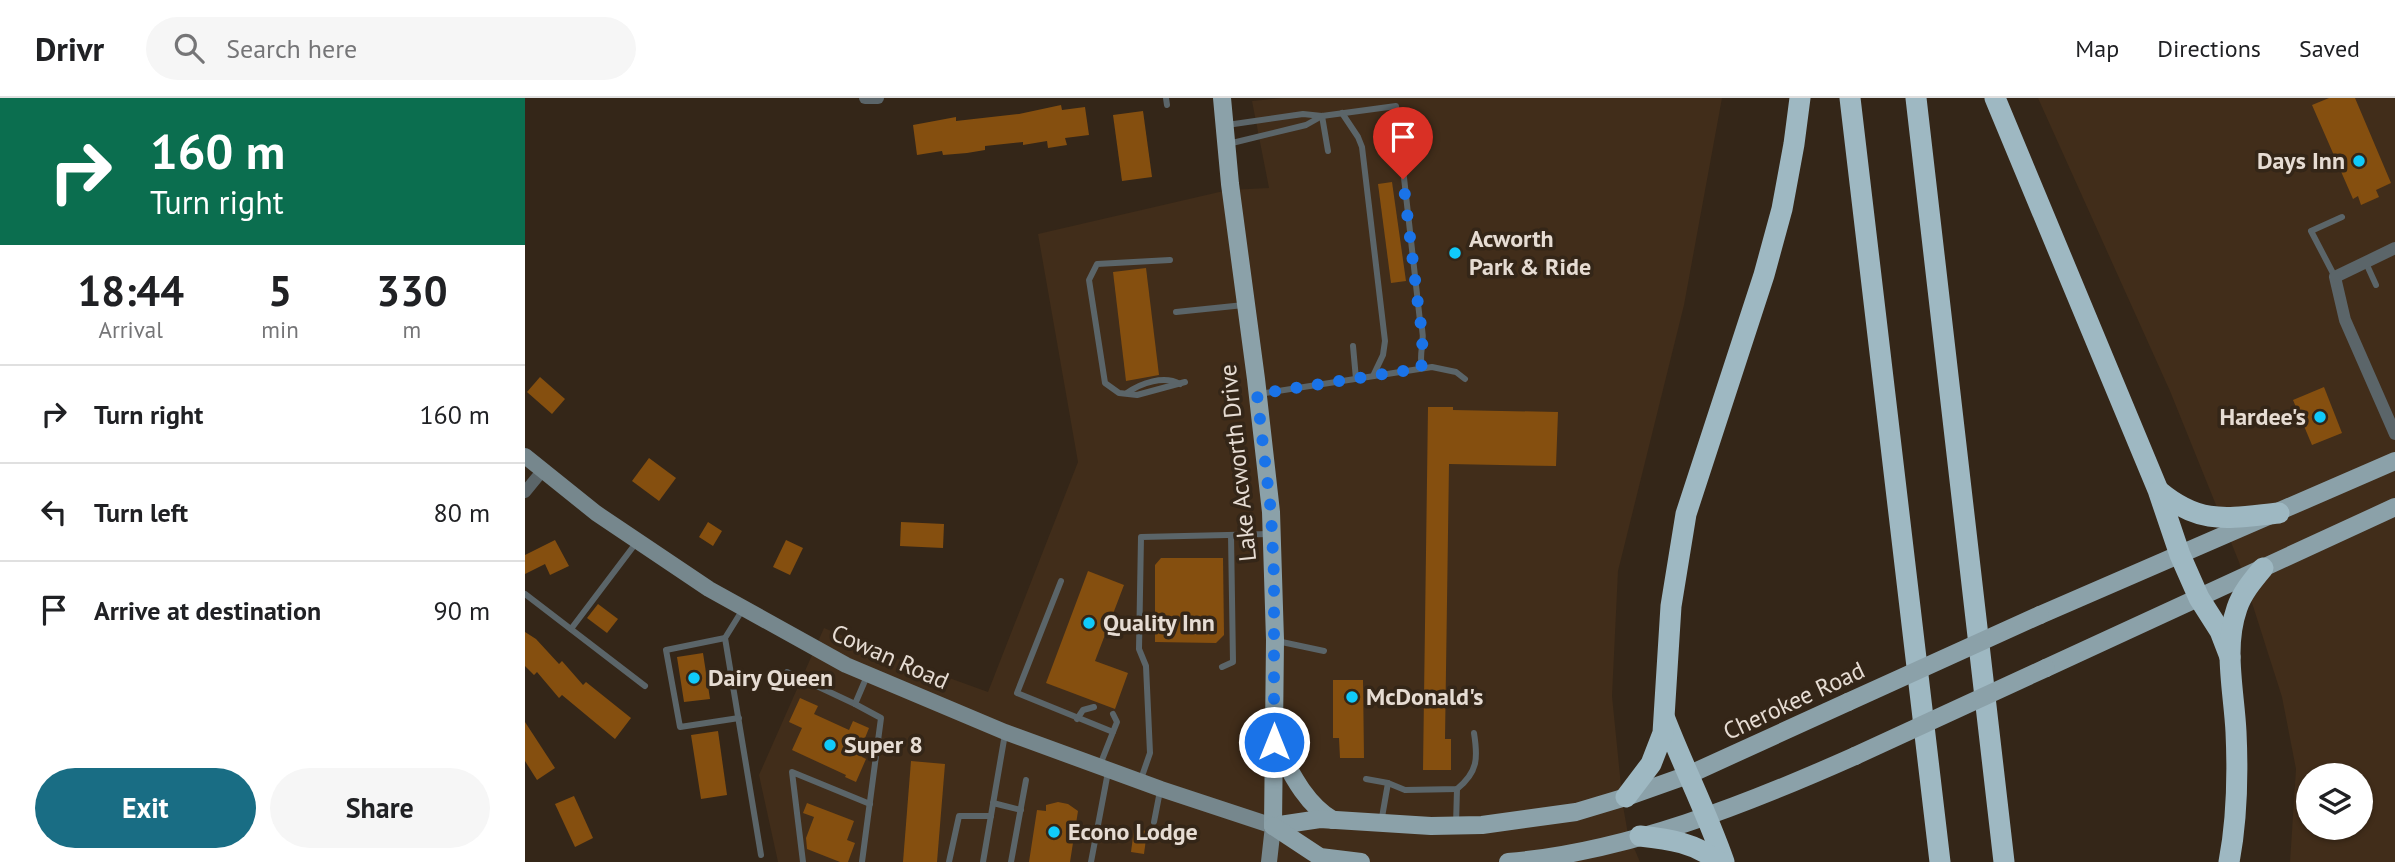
<!DOCTYPE html>
<style>
:root{--surface:#fff;--page:#f6f6f6;--text:#202124;--muted:#757577;--line:#e0e0e0;--accent:#196d84}
body{margin:0;font-family:"PT Sans",sans-serif;background:var(--page);color:var(--text);height:100vh;display:flex;flex-direction:column;font-size:26px;white-space:nowrap}
*{box-sizing:border-box;margin:0}
p{font-size:23px;color:var(--muted)}
.icon{flex:none;width:38px;height:38px;fill:none;stroke:currentColor;stroke-width:2;stroke-linecap:round;stroke-linejoin:round}
.map{position:relative;flex:1;overflow:hidden}
.sheet{display:flex;flex-direction:column;background:var(--surface);width:525px}
.sheet>*{flex:none}
.guide{background:#0b6e4f;color:#fff;overflow:hidden}
.buttons{position:absolute;left:1771px;top:665px;display:grid;gap:14px}
.buttons a{display:grid;place-items:center;width:77px;height:77px;border-radius:50%;background:var(--surface);box-shadow:0 2px 5px #0004;font-size:35px}
.pin{position:absolute;display:grid;place-items:center;width:60px;height:60px;color:#fff;margin:-72px -30px;border-radius:50% 50% 50% 0;rotate:-45deg;box-shadow:0 0 7px #0007}
.pin .icon{rotate:45deg}
.me{position:absolute;width:77px;margin:-38px;rotate:0deg;stroke-linejoin:round;filter:drop-shadow(0 0 5px #0008)}
.turn{display:flex;align-items:center;gap:24px;height:147px;padding:0 35px;font-size:32px}
.turn .icon{width:91px;height:91px;stroke-width:2.5}
.turn b{display:block;font-size:49px;line-height:60px}
.eta{display:flex;justify-content:space-evenly;align-items:center;height:119px;text-align:center}
.eta b{font-size:42px;font-weight:800;line-height:49px}
.action{display:flex;gap:14px;margin-top:auto;padding:14px 35px}
.action a{flex:1;height:80px;border-radius:42px;background:var(--accent);color:#fff;font-size:28px;font-weight:800;line-height:80px;text-align:center}
.action a+a{background:var(--page);color:var(--text)}
ul{padding:0;list-style:none}
li{display:flex;align-items:center;gap:21px;height:98px;padding:0 35px;border-top:2px solid var(--line)}
li div{flex:1}
li b{display:block;font-size:26px}
li em{font-style:normal}
header{display:flex;align-items:center;gap:42px;box-sizing:border-box;height:98px;padding:0 35px;background:var(--surface);border-bottom:2px solid var(--line)}
header strong{font-size:33px}
nav{display:flex;gap:38px;margin-inline-start:auto;font-size:24px}
.search{width:490px;height:63px;background:var(--page);display:flex;align-items:center;gap:18px;box-sizing:border-box;padding:0 24px;border-radius:38px;color:var(--muted);font-size:26px}
main{display:flex;flex:1;min-height:0}
.map>svg:first-child{display:block}
</style>
<header>
<strong>Drivr</strong>
<div class="search"><svg class="icon" aria-label="search" viewBox="0 0 24 24"><circle cx="10" cy="10" r="6"/><path d="M15 15l6 6"/></svg>Search here</div>
<nav><a>Map</a><a>Directions</a><a>Saved</a></nav>
</header>
<main>
<section class="sheet">
<div class="guide">
<div class="turn"><svg class="icon" aria-label="right" viewBox="0 0 24 24"><path d="M7 20v-9h11M14 6l5 5-5 5"/></svg><div><b>160 m</b>Turn right</div></div>
</div>
<div class="eta">
<div><b>18:44</b><p>Arrival</p></div>
<div><b>5</b><p>min</p></div>
<div><b>330</b><p>m</p></div>
</div>
<ul>
<li><svg class="icon" aria-label="right" viewBox="0 0 24 24"><path d="M7 20v-9h11M14 6l5 5-5 5"/></svg><div><b>Turn right</b></div><em>160 m</em></li>
<li><svg class="icon" aria-label="left" viewBox="0 0 24 24"><path d="M17 20v-9H6M10 6l-5 5 5 5"/></svg><div><b>Turn left</b></div><em>80 m</em></li>
<li><svg class="icon" aria-label="arrive" viewBox="0 0 24 24"><path d="M6 21V4h12l-3 4 3 4H6"/></svg><div><b>Arrive at destination</b></div><em>90 m</em></li>
</ul>
<div class="action"><a>Exit</a><a>Share</a></div>
</section>
<div class="map">
<svg width="1870" height="764" viewBox="0 0 1870 764">
<rect width="100%" height="100%" fill="#342618"/>
<!-- built -->
<g fill="#412d1a" fill-rule="evenodd">
<path d="M757 0H1197L1159 207 1093 473 1087 598 1098 708 1103 736 1115 764H253L234 677 299 530 380 564 463 594 553 364 513 136 703 92 744 90 727 3Z"/>
<path d="M1513 0H1870V764H1765L1771 671 1757 599 1714 464 1645 293ZM1783 677H1836V730H1783Z"/>
</g>
<!-- building -->
<g fill="#854f0f">
<path d="M1804 0H1830L1866 85 1851 92 1854 99 1836 107 1833 98 1828 101 1787 7Z"/>
<path d="M536 7 537 12 560 9 564 37 540 40 542 47 523 50 522 43 498 47V44L460 48V52L442 55 418 57 417 53 392 57 388 27 431 19V23L494 16Z"/>
<path d="M618 13 627 79 597 83 588 17Z"/>
<path d="M867 84 881 183 866 185 853 86Z"/>
<path d="M621 170 634 277 601 283 588 174Z"/>
<path d="M15 279 40 301 27 316 2 294Z"/>
<path d="M1799 289 1817 335 1787 347 1768 302Z"/>
<path d="M903 309H928V312L1033 314 1031 368 924 366 920 641H926V672H898Z"/>
<path d="M124 360 151 380 134 403 107 383Z"/>
<path d="M183 424 197 433 188 448 174 439Z"/>
<path d="M376 424 419 426 418 450 375 448Z"/>
<path d="M30 442 44 468 25 477 20 466 0 476V457Z"/>
<path d="M261 442 278 450 265 477 248 469Z"/>
<path d="M636 460H698L699 537 691 545 630 544V467Z"/>
<path d="M563 473 599 487 570 563 603 575 590 611 521 585Z"/>
<path d="M73 506 93 521 82 535 62 520Z"/>
<path d="M0 534 11 541 34 566 37 563 58 587 61 584 106 620 90 641 37 597 34 600 12 574 9 577 0 568Z"/>
<path d="M178 555 185 601 159 604 152 559Z"/>
<path d="M808 582H838L839 660H815L814 640H808Z"/>
<path d="M275 600 293 608 289 616 324 632 328 623 344 630 340 640 344 642 337 659 341 661 331 684 320 679 321 677 267 652 277 630 264 624Z"/>
<path d="M0 624 30 670 12 682 0 663Z"/>
<path d="M193 633 202 697 176 701 166 637Z"/>
<path d="M386 663 420 666 412 764H378Z"/>
<path d="M49 698 68 740 50 749 30 706Z"/>
<path d="M533 704 543 706 553 713 545 764H504L512 712 521 713V707Z"/>
<path d="M282 705 329 723 322 742 330 745 323 764H315L282 751 281 740 289 719 278 715Z"/>
<path d="M609 731 622 733 619 756 606 754Z"/>
</g>
<g fill="none" stroke-linecap="round" stroke-linejoin="round">
<!-- service -->
<g stroke="#5b6569" stroke-width="6">
<path d="M641 0 642 7"/>
<path d="M817 15 833 39 837 49 860 243 858 257 848 278"/>
<path d="M797 18 803 53"/>
<path d="M702 27 778 16 797 18 871 8 895 223C902 243 893 252 897 270"/>
<path d="M703 46 781 27 797 18"/>
<path d="M645 162 572 166 564 182 580 285 594 295 612 297 660 284"/>
<path d="M1841 165 1851 187"/>
<path d="M1810 179 1786 133 1817 119"/>
<path d="M651 214 719 207"/>
<path d="M828 248 831 281"/>
<path d="M602 295C616 285 639 277 655 286"/>
<path d="M734 296 907 269 931 274 940 281"/>
<path d="M536 483 492 595 588 634 575 667"/>
<path d="M0 496 120 588"/>
<path d="M218 511 200 540 236 757"/>
<path d="M46 531 111 445"/>
<path d="M200 540 141 552 155 629 214 620"/>
<path d="M752 543 799 553"/>
<path d="M697 569 708 564 706 437"/>
<path d="M262 574 330 606 342 578"/>
<path d="M330 606 356 620 337 764"/>
<path d="M588 616 592 624 588 634"/>
<path d="M552 621 558 612 569 609"/>
<path d="M616 681 625 655 621 568 614 551 616 439 745 436"/>
<path d="M841 681 863 685 880 692 932 691C953 674 953 660 949 635"/>
<path d="M468 705 496 712"/>
<path d="M629 724 635 693"/>
<path d="M856 725 863 685"/>
<path d="M931 727 932 691"/>
<path d="M278 764 267 674 345 706"/>
<path d="M424 764 434 718H466"/>
<path d="M458 764 480 636"/>
<path d="M486 764 501 682"/>
<path d="M566 764 583 674"/>
</g>
<!-- minor -->
<g stroke="#5b6569" stroke-width="12">
<path d="M340 0H353"/>
<path d="M1870 150 1810 179 1820 222 1870 336"/>
<path d="M0 394 18 372"/>
</g>
<!-- secondary -->
<path stroke="#76878d" stroke-width="16" d="M0 358 71 415 184 491 321 567 480 634 636 691 748 728 744 764"/>
<!-- primary -->
<g stroke="#8ba1a9" stroke-width="18">
<path d="M697 0 705 86 731 281 746 414 750 542 748 728"/>
<path d="M1515 517 1870 363"/>
<path d="M1521 570 1870 409"/>
<path d="M750 645C765 673 780 706 808 722"/>
<path d="M748 728 795 721 906 728 957 727 1051 714 1101 699 1163 677 1323 604"/>
<path d="M748 728 795 759 836 764"/>
<path d="M983 764C1102 754 1222 706 1330 658"/>
</g>
<!-- motorway -->
<g stroke="#9eb8c2" stroke-width="21">
<path d="M1325 0 1415 764"/>
<path d="M1391 0 1479 764"/>
<path d="M1470 0 1633 392 1655 457 1674 500 1695 533 1705 559"/>
<path d="M1634 393C1676 428 1703 420 1754 415"/>
<path d="M1140 621C1159 670 1182 715 1199 764"/>
<path d="M1101 699 1126 666 1138 635 1146 508 1161 416 1239 177 1257 111 1269 46 1275 0"/>
<path d="M1115 738C1144 741 1171 745 1194 764"/>
<path d="M1704 764C1712 722 1713 677 1711 634 1709 593 1698 550 1712 510 1717 495 1728 482 1738 470"/>
</g>
<!-- primary-bridge -->
<g stroke="#8ba1a9" stroke-width="18">
<path d="M1323 604 1515 517"/>
<path d="M1330 658 1521 570"/>
</g>
</g>
<g fill="none" stroke-linecap="round" stroke-linejoin="round">
<!-- route -->
<path stroke="#1a73e8" stroke-width="12" stroke-dasharray="0 21.6" d="M749 644V478L746 414 732 296 897 270C893 252 902 243 895 223L878 81"/>
</g>
<!-- markers -->
<g fill="#10cafa" stroke="#342618" stroke-width="2.5">
<circle cx="1834" cy="63" r="7"/>
<circle cx="930" cy="155" r="7"/>
<circle cx="1795" cy="319" r="7"/>
<circle cx="564" cy="525" r="7"/>
<circle cx="169" cy="580" r="7"/>
<circle cx="827" cy="599" r="7"/>
<circle cx="305" cy="647" r="7"/>
<circle cx="529" cy="734" r="7"/>
</g>
<g text-anchor="middle" stroke-width="7" stroke-linejoin="round" paint-order="stroke">
<!-- poi labels -->
<g font-size="24" font-weight="bold" fill="#e6dcd3" stroke="#342618" text-anchor="start">
<text x="1820" y="71" text-anchor="end">Days Inn</text>
<text x="944" y="149">Acworth<tspan x="944" dy="28">Park &amp; Ride</tspan></text>
<text x="1781" y="327" text-anchor="end">Hardee's</text>
<text x="578" y="533">Quality Inn</text>
<text x="183" y="588">Dairy Queen</text>
<text x="841" y="607">McDonald's</text>
<text x="319" y="655">Super 8</text>
<text x="543" y="742">Econo Lodge</text>
</g>
<!-- street labels -->
<g font-size="24" fill="#e6dcd3" stroke="#342618">
<text transform="translate(713 365) rotate(-96)" y="8">Lake Acworth Drive</text>
<text transform="translate(365 559) rotate(24)" y="8">Cowan Road</text>
<text transform="translate(1269 603) rotate(-25)" y="8">Cherokee Road</text>
</g>
</g>
</svg>
<div class="buttons">
<a><svg class="icon" aria-label="layers" viewBox="0 0 24 24"><path d="M12 4l9 5-9 5-9-5zM3 14l9 5 9-5"/></svg></a>
</div>
<div class="pin" style="left:878px;top:81px;background:#d93025"><svg class="icon" aria-label="arrive" viewBox="0 0 24 24"><path d="M6 21V4h12l-3 4 3 4H6"/></svg></div>
<svg class="me" style="left:749px;top:644px" viewBox="-20 -20 40 40"><circle r="17" fill="#1a73e8" stroke="#fff" stroke-width="3"/><path d="M0-11L8 9 0 5-8 9z" fill="#fff"/></svg>
</div>
</main>
